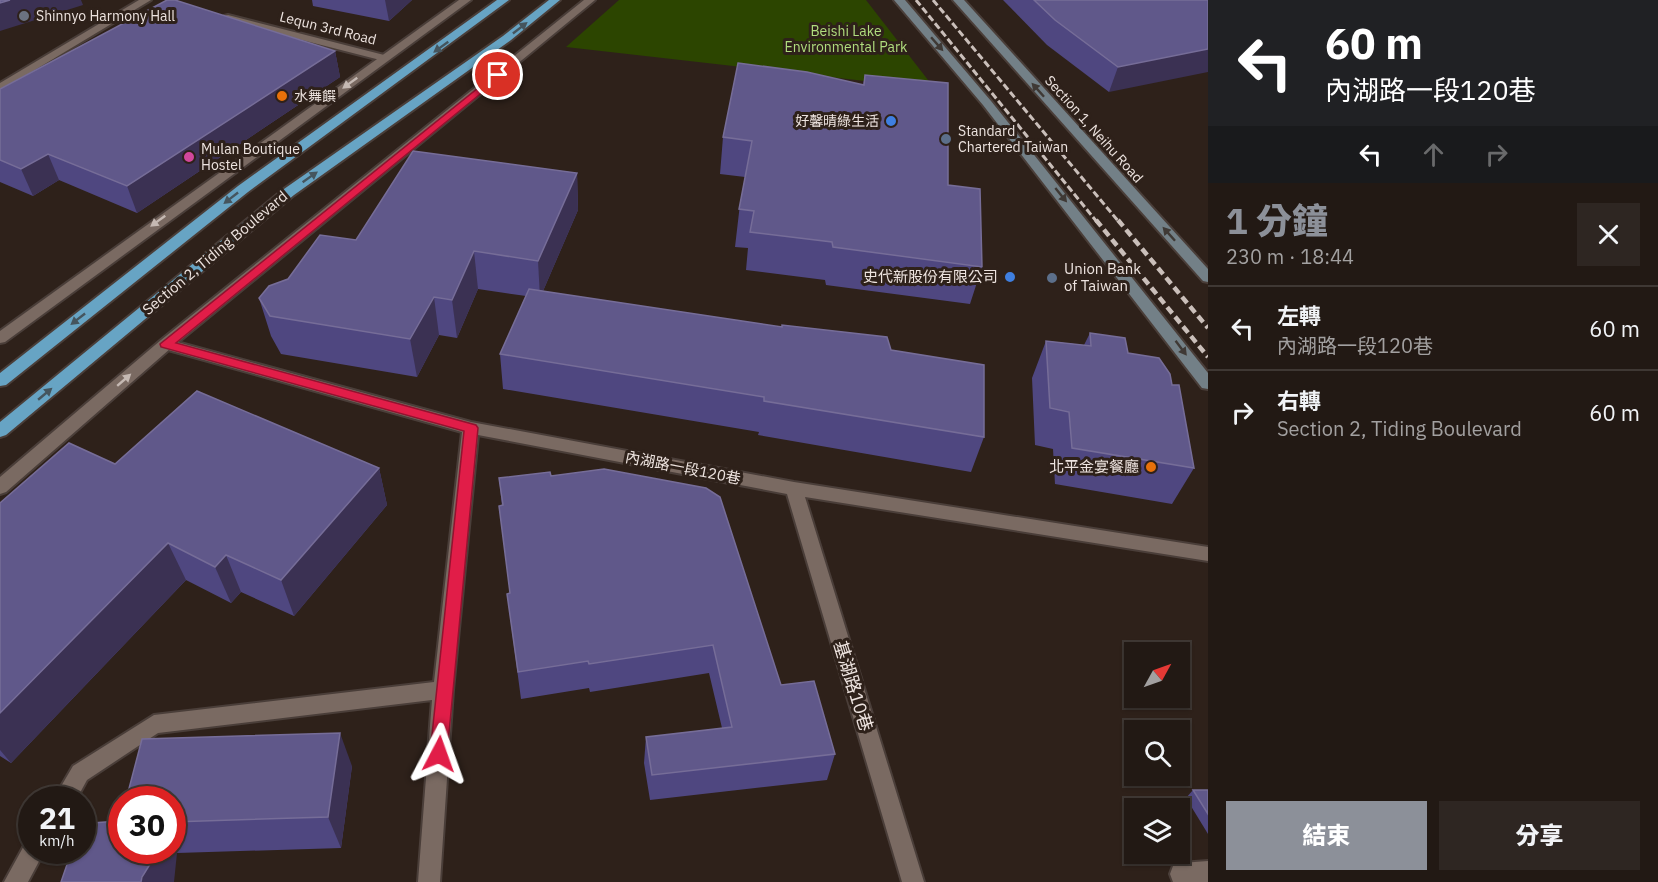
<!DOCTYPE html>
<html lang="zh-TW">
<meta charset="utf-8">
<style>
:root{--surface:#221914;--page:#2e2622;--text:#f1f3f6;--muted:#a2a0a0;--line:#3f3834;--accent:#8c9099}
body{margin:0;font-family:"IBM Plex Sans","Noto Sans TC",sans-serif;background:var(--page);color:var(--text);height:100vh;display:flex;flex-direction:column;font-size:22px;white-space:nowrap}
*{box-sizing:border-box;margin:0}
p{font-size:20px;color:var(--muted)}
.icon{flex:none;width:33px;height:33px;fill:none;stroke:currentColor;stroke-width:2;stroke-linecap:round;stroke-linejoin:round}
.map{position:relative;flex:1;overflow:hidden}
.drawer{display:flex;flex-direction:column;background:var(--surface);width:450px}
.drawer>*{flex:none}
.hud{background:#202124;color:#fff;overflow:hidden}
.needle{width:39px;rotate:50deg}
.controls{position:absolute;left:1124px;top:642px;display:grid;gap:12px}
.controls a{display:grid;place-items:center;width:66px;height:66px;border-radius:0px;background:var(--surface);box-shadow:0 2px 4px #0004,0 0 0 2px var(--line);font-size:30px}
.speed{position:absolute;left:18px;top:786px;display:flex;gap:12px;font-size:30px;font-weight:700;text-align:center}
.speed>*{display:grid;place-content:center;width:78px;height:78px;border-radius:50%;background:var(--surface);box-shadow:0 2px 4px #0004,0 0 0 2px var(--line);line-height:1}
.speed small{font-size:15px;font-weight:400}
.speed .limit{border:9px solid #d22;background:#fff;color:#111}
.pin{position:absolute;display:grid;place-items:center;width:51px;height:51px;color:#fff;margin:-26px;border:3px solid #fff;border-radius:50%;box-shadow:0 2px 6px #0007}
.me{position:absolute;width:66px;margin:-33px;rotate:4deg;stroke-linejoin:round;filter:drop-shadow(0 0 4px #0008)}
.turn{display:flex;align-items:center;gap:21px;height:126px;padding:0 18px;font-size:27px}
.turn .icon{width:78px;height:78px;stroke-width:2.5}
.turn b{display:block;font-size:42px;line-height:51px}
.lanes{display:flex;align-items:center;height:57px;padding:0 18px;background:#0003;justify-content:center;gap:30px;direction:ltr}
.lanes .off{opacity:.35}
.round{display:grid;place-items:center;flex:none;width:63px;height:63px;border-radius:0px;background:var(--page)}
.headline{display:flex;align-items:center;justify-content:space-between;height:102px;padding:0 18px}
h1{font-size:36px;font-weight:800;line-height:45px;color:var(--accent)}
.action{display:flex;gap:12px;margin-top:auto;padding:12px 18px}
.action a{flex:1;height:69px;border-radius:0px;background:var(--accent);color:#fff;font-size:24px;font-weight:800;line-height:69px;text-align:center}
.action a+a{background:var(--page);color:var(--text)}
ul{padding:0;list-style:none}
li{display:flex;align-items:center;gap:18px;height:84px;padding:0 18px;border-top:2px solid var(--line)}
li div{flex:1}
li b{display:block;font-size:22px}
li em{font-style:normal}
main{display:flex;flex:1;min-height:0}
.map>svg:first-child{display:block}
</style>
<main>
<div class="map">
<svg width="1208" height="882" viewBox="0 0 1208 882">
<rect width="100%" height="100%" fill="#2e211a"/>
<!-- green -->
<path fill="#2c4500" d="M619 0H866L935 89 566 47Z"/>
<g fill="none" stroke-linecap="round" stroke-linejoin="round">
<!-- service casing -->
<g stroke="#4a3e39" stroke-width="4">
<path id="service" d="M1208 861V882H1173L1170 874 1173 866 1181 863Z"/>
</g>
<!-- minor casing -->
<g stroke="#4a3e39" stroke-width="4">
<g id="minor">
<path d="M139 0H151L0 91V83Z"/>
<path d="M228 15 388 56 390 58 384 61 224 20V16Z"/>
<path d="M166 339 471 422 794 482 1208 547V561L805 497 924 882H902L787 494 478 435 453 690 440 882H418L432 700 158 733 87 780 76 800H53L73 766 154 715 434 682 462 432 161 348 158 344Z"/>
<path d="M32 840V850H45L28 882H4L26 842Z"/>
</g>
</g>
<!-- tertiary casing -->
<g stroke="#4a3e39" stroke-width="4">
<g id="tertiary">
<path d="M459 0H471L5 342 0 343V331Z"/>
<path d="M584 0H595L171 348 6 492 0 494V477L161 340Z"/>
</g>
</g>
<!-- secondary casing -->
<g stroke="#4a3e39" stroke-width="4">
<g id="secondary">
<path d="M894 0H905L991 101 1208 373V389L1202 388 983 105Z"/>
<path d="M953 0H964L1208 269V282L1203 281Z"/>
</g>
</g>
<!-- trunk casing -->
<g stroke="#4a3e39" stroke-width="4">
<g id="trunk">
<path d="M497 0H509L248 192 6 385 0 386V373L238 186Z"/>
<path d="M549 0H560L511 40 294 195 6 435 0 437V422L284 189 503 36Z"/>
</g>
</g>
<!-- service -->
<use href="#service" fill="#7a6a62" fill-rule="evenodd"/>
<!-- minor -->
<use href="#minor" fill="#7a6a62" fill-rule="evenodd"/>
<!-- tertiary -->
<use href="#tertiary" fill="#7a6a62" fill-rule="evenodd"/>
<!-- secondary -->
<use href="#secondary" fill="#738087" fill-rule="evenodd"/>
<!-- trunk -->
<use href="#trunk" fill="#67a4c4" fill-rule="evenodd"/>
<!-- rail-far1 -->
<g stroke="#cabfba" stroke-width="3" stroke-dasharray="7 3" stroke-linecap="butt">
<path d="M916 0 1097 222"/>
<path d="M933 0 1119 222"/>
</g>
<!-- rail -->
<g stroke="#cabfba" stroke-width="4.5" stroke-dasharray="8 4.5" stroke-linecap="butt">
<path d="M1096 220 1208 357"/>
<path d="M1118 220 1208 328"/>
</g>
</g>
<!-- wall -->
<g fill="#4f4780">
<path d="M312 0H412L389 21 313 6Z"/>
<path d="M1003 0H1208L1109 92 1047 45Z"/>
<path d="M335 51 340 77 137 213 59 180 33 196 0 182V89Z"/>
<path d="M865 75 948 185 982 267 970 304 826 285 825 280 746 270 748 248 735 247 740 204 745 177 720 174 723 137 863 85Z"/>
<path d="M577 173 578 210 543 291 891 350 984 437 971 472 758 435 759 432 503 389 500 354 526 296 478 289 457 338 439 335 417 377 281 354 271 336 259 298 288 279 356 240Z"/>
<path d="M1090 333 1128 353 1172 385 1194 468 1172 504 1055 484 1053 449 1035 445 1032 378 1046 341 1084 345Z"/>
<path d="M115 464 379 468 387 505 294 616 241 592 231 603 186 580 11 763 0 756V503Z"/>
<path d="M551 476 781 685 835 754 827 780 650 800 644 763 646 737 722 728 709 673 590 692 589 688 521 699 507 594 510 593 499 506H502L499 478Z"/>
<path d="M352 766 341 848 177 853 172 850V800Z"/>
<path d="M1193 790H1208V834L1186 798Z"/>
</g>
<!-- shaded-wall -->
<g fill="#3b3153">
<path d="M10 0H81L83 5 0 31V3Z"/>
<path d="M385 0H412L389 21Z"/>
<path d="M1208 49V72L1109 92 1118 67Z"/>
<path d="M335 51 340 77 137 213 127 186Z"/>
<path d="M48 154 59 180 33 196 21 169Z"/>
<path d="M577 173 578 210 540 298 538 261Z"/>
<path d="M474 251 478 289 457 338 452 300Z"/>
<path d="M434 297 439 335 417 377 410 339Z"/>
<path d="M379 468 387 505 294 616 281 580Z"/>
<path d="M168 543 186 580 11 763 0 750V713Z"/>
<path d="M226 555 241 592 231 603 215 567Z"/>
<path d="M340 733 352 766 341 848 328 817Z"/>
<path d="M172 846 177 853 174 882H141L153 850H172Z"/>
</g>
<!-- building -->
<g fill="#60588a" stroke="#766d98" stroke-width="1.5">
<path d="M0 0H10L0 3Z"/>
<path d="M167 0H175L335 51 127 186 48 154 21 169 0 160V89Z"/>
<path d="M1034 0H1208V49L1118 67 1055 20Z"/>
<path d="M738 63 807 72 864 85 865 75 948 83V185L980 189 982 267 833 247 832 242 750 232 754 211 739 209 740 204 752 141 723 137Z"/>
<path d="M413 151 577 173 538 261 474 251 452 300 434 297 410 339 270 316 259 298 269 286 288 279 320 235 356 240Z"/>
<path d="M529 289 782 327V325L887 337 891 350 984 365V437L764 401V397L500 354Z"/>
<path d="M1090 333 1125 338 1128 353 1159 358 1170 374 1172 385H1179L1194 468 1072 448 1069 412 1050 408 1046 341 1091 346Z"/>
<path d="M197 391 379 468 281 580 226 555 215 567 168 543 0 713V503L69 443 115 464Z"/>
<path d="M604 469 706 488 720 497 781 685 814 681 835 754 652 775 646 737 732 727 713 645 589 664 588 661 518 672 507 594 510 593 499 506 503 505 499 478 550 472 551 476Z"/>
<path d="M340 733 328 817 172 822V800H126L142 739Z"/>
<path d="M1193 790H1208V814Z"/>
<path d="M122 815V850H153L152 861 142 877 141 882H61L72 850H82V829L91 823 120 821Z"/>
</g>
<!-- one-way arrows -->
<defs><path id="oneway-solid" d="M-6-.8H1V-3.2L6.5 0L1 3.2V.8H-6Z" transform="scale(1.5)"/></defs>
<g fill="#45555e">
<use href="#oneway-solid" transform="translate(520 28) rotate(-38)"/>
<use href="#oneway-solid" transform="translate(441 47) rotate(144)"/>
<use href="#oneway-solid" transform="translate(310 177) rotate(-35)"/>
<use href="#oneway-solid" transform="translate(231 198) rotate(142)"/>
<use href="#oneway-solid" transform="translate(78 319) rotate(142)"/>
<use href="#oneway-solid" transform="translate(45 394) rotate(-40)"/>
</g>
<g fill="#3f3935">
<use href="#oneway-solid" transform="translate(937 44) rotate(49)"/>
<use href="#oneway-solid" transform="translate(1038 90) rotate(-132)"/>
<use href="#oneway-solid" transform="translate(1061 195) rotate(51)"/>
<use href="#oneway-solid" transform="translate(1169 234) rotate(-132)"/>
<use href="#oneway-solid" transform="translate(1181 348) rotate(53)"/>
</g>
<g fill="#c5b9b3">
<use href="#oneway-solid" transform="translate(350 83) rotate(144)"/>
<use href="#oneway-solid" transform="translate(158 221) rotate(144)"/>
<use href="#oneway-solid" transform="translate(124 380) rotate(-41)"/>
</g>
<!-- route -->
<path fill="#e11d48" stroke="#92132f" stroke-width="1.5" d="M498 72 503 75 501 77 176 343 476 425 478 428 447 754 445 760 439 762 432 760 430 754 464 431 161 347 160 344Z"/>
<!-- markers -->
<circle fill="#6b7280" stroke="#2e211a" stroke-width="2" cx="24" cy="16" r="6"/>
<g fill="#e8710a" stroke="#2e211a" stroke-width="2">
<circle cx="282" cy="96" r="6"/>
<circle cx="1151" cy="467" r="6"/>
</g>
<g fill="#3f7fe0" stroke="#2e211a" stroke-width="2">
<circle cx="891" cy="121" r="6"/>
<circle cx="1010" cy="277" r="6"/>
</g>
<g fill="#5c6f8a" stroke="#2e211a" stroke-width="2">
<circle cx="946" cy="139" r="6"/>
<circle cx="1052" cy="278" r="6"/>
</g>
<circle fill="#d1479c" stroke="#2e211a" stroke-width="2" cx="189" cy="157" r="6"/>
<g text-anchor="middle" stroke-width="6" stroke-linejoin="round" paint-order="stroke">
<!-- far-poi labels -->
<g font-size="14" fill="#ede3df" stroke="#2e211a" text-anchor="start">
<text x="36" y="21">Shinnyo Harmony Hall</text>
<text x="294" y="101">水舞饌</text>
<text x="879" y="126" text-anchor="end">好馨晴綠生活</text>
<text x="958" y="136">Standard<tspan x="958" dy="16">Chartered Taiwan</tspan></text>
<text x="201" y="154">Mulan Boutique<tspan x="201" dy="16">Hostel</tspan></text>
</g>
<!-- far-street labels -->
<g font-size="14" fill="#ede3df" stroke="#2e211a">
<text transform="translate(328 28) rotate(14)" y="5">Lequn 3rd Road</text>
<text transform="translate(1094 129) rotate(48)" y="5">Section 1, Neihu Road</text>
</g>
<!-- far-park labels -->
<g font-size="14" fill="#b0dd7e" stroke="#2e211a">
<text x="846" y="36">Beishi Lake<tspan x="846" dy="16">Environmental Park</tspan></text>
</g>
<!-- street labels -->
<g font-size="15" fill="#ede3df" stroke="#2e211a">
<text transform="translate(215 253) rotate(-40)" y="5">Section 2, Tiding Boulevard</text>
<text transform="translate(683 468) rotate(11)" y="5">內湖路一段120巷</text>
</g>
<!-- poi labels -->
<g font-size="15" fill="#ede3df" stroke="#2e211a" text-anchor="end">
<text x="1064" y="274" text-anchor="start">Union Bank<tspan x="1064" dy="17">of Taiwan</tspan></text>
<text x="998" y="282">史代新股份有限公司</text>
<text x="1139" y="472">北平金宴餐廳</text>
</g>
<!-- near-street labels -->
<g font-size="18" fill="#ede3df" stroke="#2e211a">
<text transform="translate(853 686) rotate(73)" y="6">基湖路10巷</text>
</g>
</g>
</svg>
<div class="controls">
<a><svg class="needle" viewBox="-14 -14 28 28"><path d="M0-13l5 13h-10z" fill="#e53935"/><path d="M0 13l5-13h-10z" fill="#a2a0a0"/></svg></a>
<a><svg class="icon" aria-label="search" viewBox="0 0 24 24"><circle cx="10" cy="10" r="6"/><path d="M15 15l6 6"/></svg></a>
<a><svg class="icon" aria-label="layers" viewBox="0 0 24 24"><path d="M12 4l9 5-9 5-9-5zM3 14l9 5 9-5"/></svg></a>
</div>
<div class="speed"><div>21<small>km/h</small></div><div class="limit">30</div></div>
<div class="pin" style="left:498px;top:75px;background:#d93025"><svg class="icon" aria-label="arrive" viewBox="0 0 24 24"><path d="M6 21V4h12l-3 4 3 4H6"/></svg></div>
<svg class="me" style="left:439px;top:754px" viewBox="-20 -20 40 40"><path d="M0-17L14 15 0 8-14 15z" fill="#e11d48" stroke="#fff" stroke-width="4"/></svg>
</div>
<section class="drawer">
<div class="hud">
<div class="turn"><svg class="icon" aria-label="left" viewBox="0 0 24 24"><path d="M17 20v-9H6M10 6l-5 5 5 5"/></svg><div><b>60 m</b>內湖路一段120巷</div></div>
<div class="lanes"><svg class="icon" aria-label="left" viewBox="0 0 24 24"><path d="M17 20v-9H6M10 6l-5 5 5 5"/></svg><svg class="icon off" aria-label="ahead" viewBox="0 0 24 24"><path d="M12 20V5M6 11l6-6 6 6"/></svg><svg class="icon off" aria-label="right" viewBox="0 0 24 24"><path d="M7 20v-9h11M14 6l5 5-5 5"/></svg></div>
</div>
<div class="headline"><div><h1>1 分鐘</h1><p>230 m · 18:44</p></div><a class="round"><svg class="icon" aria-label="close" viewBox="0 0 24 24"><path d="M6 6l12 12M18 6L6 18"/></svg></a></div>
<ul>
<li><svg class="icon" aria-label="left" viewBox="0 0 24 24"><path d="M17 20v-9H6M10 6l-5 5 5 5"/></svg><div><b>左轉</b><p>內湖路一段120巷</p></div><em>60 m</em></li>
<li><svg class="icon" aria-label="right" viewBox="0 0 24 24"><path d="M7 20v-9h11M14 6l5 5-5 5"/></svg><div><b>右轉</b><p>Section 2, Tiding Boulevard</p></div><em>60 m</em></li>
</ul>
<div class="action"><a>結束</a><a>分享</a></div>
</section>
</main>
